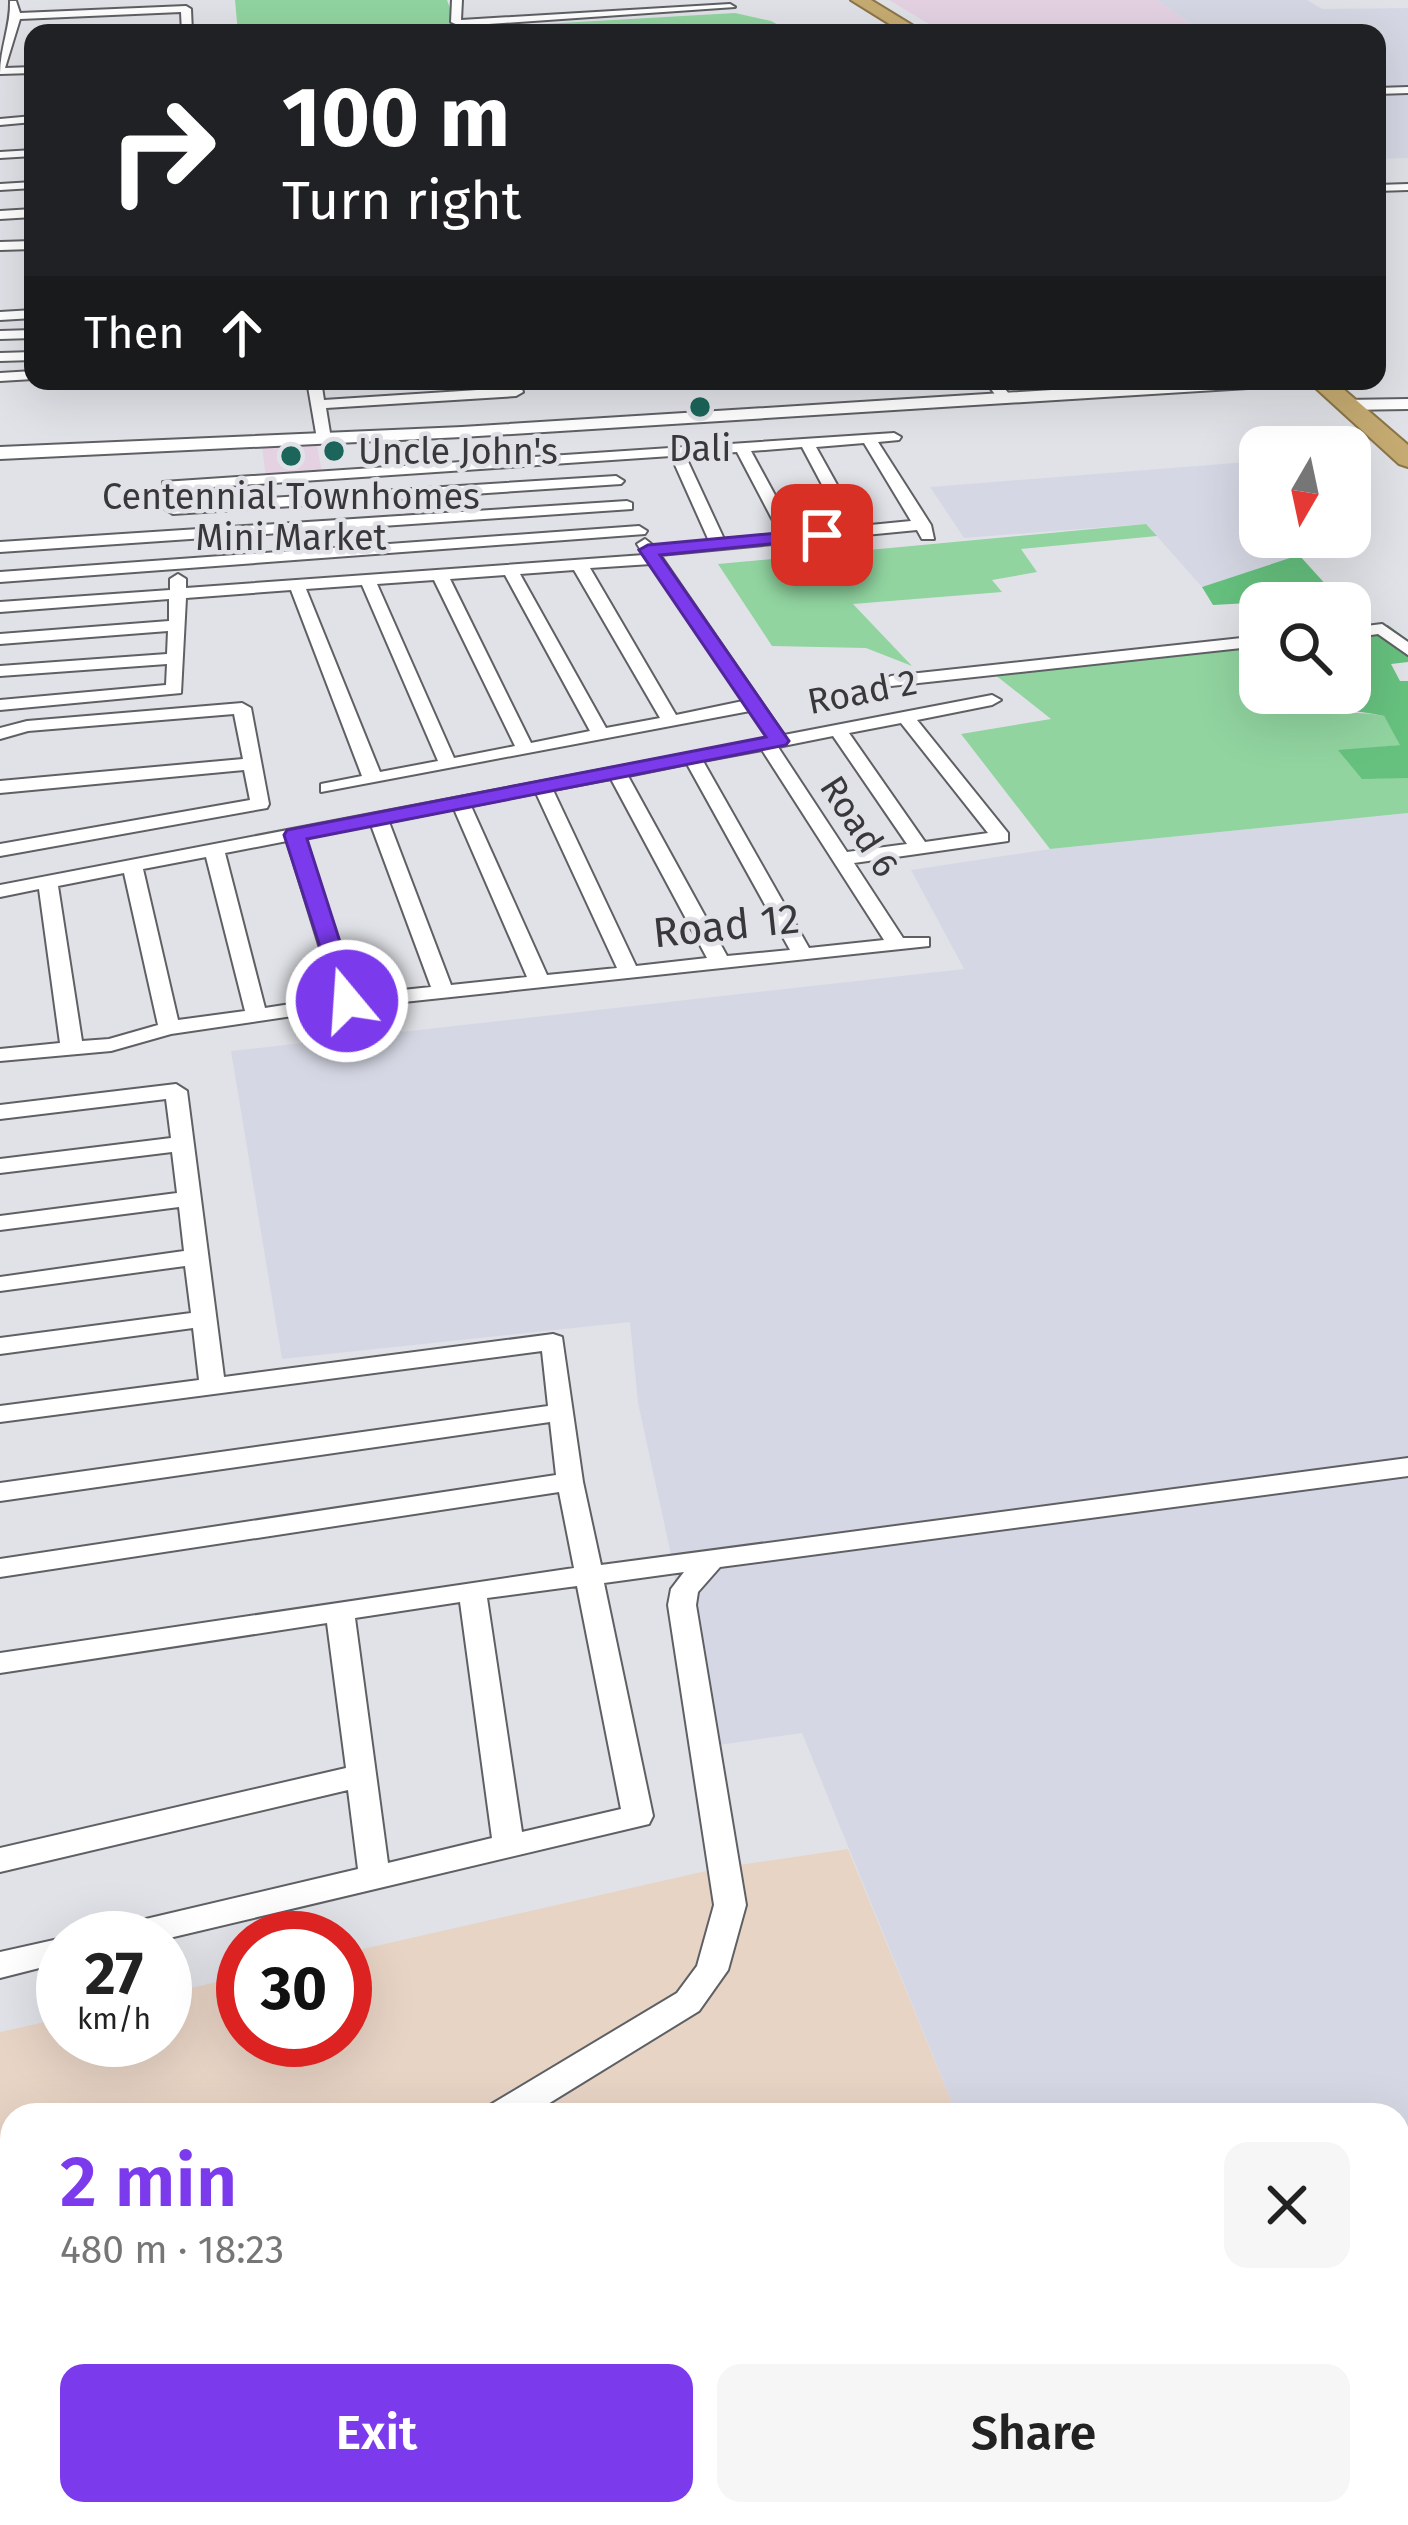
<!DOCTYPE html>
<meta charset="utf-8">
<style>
:root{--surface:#fff;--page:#f6f6f6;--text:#222;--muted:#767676;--accent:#7c3aed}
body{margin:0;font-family:"Fira Sans",sans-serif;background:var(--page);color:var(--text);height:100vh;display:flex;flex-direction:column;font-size:45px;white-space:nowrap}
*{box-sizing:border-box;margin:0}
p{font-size:39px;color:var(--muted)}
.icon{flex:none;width:66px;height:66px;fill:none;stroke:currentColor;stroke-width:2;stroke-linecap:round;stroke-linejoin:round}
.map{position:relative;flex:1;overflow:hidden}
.drawer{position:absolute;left:0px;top:2103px;width:1410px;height:423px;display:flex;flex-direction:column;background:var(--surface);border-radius:36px 36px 0 0;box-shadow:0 12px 48px #0002}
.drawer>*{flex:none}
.top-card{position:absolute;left:24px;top:24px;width:1362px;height:366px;border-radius:24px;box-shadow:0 12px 48px #0002;background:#202124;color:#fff;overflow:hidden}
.needle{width:78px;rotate:189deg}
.fabs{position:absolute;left:1239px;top:426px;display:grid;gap:24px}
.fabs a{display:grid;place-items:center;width:132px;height:132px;border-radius:24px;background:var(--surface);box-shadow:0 12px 48px #0002;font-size:60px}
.speed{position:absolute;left:36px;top:1911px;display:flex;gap:24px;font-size:60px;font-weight:700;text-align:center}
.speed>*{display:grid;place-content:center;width:156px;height:156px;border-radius:50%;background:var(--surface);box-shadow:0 12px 48px #0002;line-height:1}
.speed small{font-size:30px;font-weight:400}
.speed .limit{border:18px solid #d22;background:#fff;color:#111}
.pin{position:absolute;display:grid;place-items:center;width:102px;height:102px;color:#fff;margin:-51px;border-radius:24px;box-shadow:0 6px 18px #0006}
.me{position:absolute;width:132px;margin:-66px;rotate:342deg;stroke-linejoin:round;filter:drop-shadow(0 0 9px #0008)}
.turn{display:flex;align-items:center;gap:42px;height:252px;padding:0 60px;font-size:54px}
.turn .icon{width:156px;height:156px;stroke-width:2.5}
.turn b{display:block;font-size:84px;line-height:102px}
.then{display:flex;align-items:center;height:114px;padding:0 60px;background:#0003;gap:24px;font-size:45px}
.round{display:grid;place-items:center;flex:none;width:126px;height:126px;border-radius:24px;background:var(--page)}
.overview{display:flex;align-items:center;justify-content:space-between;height:204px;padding:0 60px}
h1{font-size:72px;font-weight:600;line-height:90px;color:var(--accent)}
.button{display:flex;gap:24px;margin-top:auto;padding:24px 60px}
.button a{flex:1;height:138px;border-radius:24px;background:var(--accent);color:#fff;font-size:48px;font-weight:600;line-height:138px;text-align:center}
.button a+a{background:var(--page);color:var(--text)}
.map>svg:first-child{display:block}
</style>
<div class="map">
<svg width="1408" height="2525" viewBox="0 0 1408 2525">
<rect width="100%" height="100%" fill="#e1e2e7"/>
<!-- commercial -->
<g fill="#e4d2e3">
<path d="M889 0H1157L1204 33H944Z"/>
<path d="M317 444 322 474 266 478 262 447Z"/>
</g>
<!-- built -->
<g fill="#d5d8e4">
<path d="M1157 0H1307L1322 9 1408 8V158L1377 159V33H1204Z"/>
<path d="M1260 461V537L1351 538 1202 587 1146 524 964 538 930 487Z"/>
<path d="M1408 813V2172L1398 2173V2115H957L802 1733 698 1748 673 1564 638 1403 630 1322 282 1359 231 1051 964 969 911 870 1050 849Z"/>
</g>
<!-- education -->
<path fill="#e8d4c5" d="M848 1849 957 2115H12V2514H41L28 2525H0V2032L63 2018V2040H165V1994L243 1976V2040H345V1953L719 1868Z"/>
<!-- green -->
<g fill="#91d4a0">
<path d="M235 0H447L458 29 735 13 771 21 794 33H238Z"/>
<path d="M1146 524 1157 536 1021 549 1037 572 992 580 1002 592 853 604 912 666 866 648 772 646 718 564Z"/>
<path d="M1260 639V693C1287 693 1293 705 1315 709 1337 714 1361 711 1384 716L1401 745 1339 751 1408 778V813L1050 849 961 734 1051 719 989 670Z"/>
</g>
<!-- forest -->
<g fill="#66c17e">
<path d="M1299 555 1338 598 1213 605 1202 587Z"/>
<path d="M1388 625 1408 640V662L1391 664 1400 681H1408V778L1362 779 1338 750 1400 745 1384 716C1344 707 1321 713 1284 693H1350V629Z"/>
</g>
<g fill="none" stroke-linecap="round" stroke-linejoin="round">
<!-- minor casing -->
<g stroke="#5f6064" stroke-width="4">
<g id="minor">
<path d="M452 0H462L461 20 730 4 735 7 460 26 451 22Z"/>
<path d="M10 1H16L20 13 186 6 191 9 192 33H182L181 12 20 19 5 68 33 67V73L0 74C0 48 11 25 10 1Z"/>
<path d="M1408 87V93L1377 94V88Z"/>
<path d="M33 116V122L0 125V119Z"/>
<path d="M33 150V156L0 158V152Z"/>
<path d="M33 182V188L0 190V184Z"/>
<path d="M1408 184V190L1377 191V185Z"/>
<path d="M33 209V217L0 219V211Z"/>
<path d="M33 241V249L0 250V242Z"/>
<path d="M33 310V318L0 320V312Z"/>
<path d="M33 330V338L0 339V331Z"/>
<path d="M33 352V360L0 361V353Z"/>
<path d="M33 371V379L0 381V373Z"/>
<path d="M307 381H357L322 387 324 400 508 388 505 381H519L523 392 516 396 326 408 331 439 324 443 317 439Z"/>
<path d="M985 381H999L1012 398 1010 401H1000Z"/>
<path d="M894 433 901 437 899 440 878 442 931 525 934 539H922L917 530 660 555 784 735 992 695 1001 700 992 705 917 720 1008 833V841L854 863 903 938H929V946L347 1008 171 1034 111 1051 0 1061V1049L60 1043 39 889 0 897V885L768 738 750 711 321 792V784L362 776 291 590 186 598 181 693 0 710V700L166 685 167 664 0 676V666L167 654 168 631 0 644V634L169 621V599L0 612V602L170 590V579L178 574 186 579V588L644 555 637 544 645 539 654 546 709 541 671 456 168 490 163 488V482ZM864 443 911 521 860 526 816 447ZM802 447 845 528 795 532 751 451ZM737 452 780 534 724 539 685 455ZM651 564 743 701 676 715 590 568ZM574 570 660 718 606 728 520 574ZM505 575 590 731 531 743 450 579ZM434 580 515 746 454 758 377 584ZM362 585 438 761 380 772 306 589ZM901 723 988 833 925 842 849 733ZM833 736 907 844 847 852 778 747ZM762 750 884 940 809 948 703 761ZM687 764 790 950 727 956 628 776ZM611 779 707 958 636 966 553 790ZM536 793 617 968 547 975 471 806ZM454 809 527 977 451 985 389 822ZM371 825 431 987 355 995 305 838ZM287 841 335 997 265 1008 225 853ZM206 857 245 1011 178 1020 143 869ZM124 873 158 1025 109 1039 82 1041 58 886Z"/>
<path d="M616 476 624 481 621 484 173 514 165 509 173 504Z"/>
<path d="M627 501 632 503V509L0 552V542Z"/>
<path d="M639 526 647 531 645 534 0 582V572Z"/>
<path d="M1382 624 1408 642V655L1378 634 1350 638V628Z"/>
<path d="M1260 636V646L891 686 882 681 891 676Z"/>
<path d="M242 703 251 708 269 804 267 808 0 856V844L250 800 244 770 0 793V781L243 759 234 714 28 731 0 739V728L27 721Z"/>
<path d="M176 1084 187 1091 224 1377 553 1334 562 1337 583 1482 601 1565 1408 1458V1476L720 1567 698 1592 696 1605 746 1905 728 1970 699 2011 530 2115H485L490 2105 677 1993 697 1966 714 1905 668 1605 671 1589 684 1572 604 1583 653 1816 649 1824 165 1939 100 1938 105 1929 116 1926 358 1869 348 1790 0 1872V1848L346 1768 327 1623 0 1673V1653L574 1568 559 1492 0 1577V1559L556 1475 550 1422 0 1501V1483L548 1406 542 1351 0 1422V1406L199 1380 193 1328 0 1354V1338L191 1313 185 1266 0 1291V1277L184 1251 179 1207 0 1230V1216L177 1193 172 1152 0 1173V1159L171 1138 166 1099 0 1119V1105ZM577 1586 621 1809 522 1832 487 1598ZM460 1602 492 1838 388 1863 355 1618Z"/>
<path d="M63 1938V1962L0 1978V1952Z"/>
<path d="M1408 2254V2284L1398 2285V2255Z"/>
<path d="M181 2514H229L224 2525H176Z"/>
<path d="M563 2514H625L620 2525H558Z"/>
<rect x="678" y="2514" width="38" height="11"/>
<path d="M1345 2514H1383L1386 2525H1348Z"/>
</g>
</g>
<!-- tertiary casing -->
<g stroke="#5f6064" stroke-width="4">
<g id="tertiary">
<path d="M1195 381H1288L1279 386 462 437 0 459V447L462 427Z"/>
<path d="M1408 399V409L1345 410 1336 405 1345 400Z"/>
</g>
</g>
<!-- trunk casing -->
<g stroke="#8b7648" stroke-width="4">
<g id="trunk">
<path d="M851 0H871L925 33H904Z"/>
<path d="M1308 381H1334L1408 445V467L1399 464Z"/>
</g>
</g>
<!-- minor -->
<use href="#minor" fill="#fff" fill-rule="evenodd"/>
<!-- tertiary -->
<use href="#tertiary" fill="#fff" fill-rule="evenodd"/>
<!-- trunk -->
<use href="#trunk" fill="#c6ac72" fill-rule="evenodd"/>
</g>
<!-- route -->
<path fill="#7c3aed" stroke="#51269a" stroke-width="3" d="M822 529 829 531V538L660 555 789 741 786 745 307 839 359 1001 356 1006H339L284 835 287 830 766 737 639 550 648 545Z"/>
<!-- markers -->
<g fill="#1c655a" stroke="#e1e2e7" stroke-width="4.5">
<circle cx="700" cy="407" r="12"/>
<circle cx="334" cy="451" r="12"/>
<circle cx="291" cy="456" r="12"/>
</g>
<g text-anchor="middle" stroke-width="9" stroke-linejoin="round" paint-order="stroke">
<!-- far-poi labels -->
<g font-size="36" fill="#38383a" stroke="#e1e2e7">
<text x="700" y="461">Dali</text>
<text x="358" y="464" text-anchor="start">Uncle John's</text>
<text x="291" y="509">Centennial Townhomes<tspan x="291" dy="41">Mini Market</tspan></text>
</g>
<!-- far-street labels -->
<g font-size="36" fill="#38383a" stroke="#e1e2e7">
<text transform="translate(862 691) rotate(-11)" y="13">Road 2</text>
<text transform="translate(860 826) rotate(57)" y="13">Road 6</text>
</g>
<!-- street labels -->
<g font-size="42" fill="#38383a" stroke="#e1e2e7">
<text transform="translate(726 925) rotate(-6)" y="15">Road 12</text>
</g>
</g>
</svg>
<div class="fabs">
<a><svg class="needle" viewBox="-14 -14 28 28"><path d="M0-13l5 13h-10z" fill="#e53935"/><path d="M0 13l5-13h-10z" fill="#767676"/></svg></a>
<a><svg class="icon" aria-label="search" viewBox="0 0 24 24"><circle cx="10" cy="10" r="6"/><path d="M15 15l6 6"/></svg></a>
</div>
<div class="speed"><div>27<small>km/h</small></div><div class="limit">30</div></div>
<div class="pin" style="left:822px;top:535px;background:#d93025"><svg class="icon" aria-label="arrive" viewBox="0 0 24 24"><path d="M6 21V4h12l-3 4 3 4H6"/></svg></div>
<svg class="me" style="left:347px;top:1001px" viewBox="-20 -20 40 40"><circle r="17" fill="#7c3aed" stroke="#fff" stroke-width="3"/><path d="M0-11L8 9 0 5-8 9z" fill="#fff"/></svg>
<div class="top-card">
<div class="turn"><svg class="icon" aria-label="right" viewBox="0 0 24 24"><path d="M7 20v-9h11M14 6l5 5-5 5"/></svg><div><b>100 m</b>Turn right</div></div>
<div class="then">Then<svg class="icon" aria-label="ahead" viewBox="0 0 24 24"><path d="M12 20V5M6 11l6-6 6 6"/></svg></div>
</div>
<section class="drawer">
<div class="overview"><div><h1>2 min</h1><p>480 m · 18:23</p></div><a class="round"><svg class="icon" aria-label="close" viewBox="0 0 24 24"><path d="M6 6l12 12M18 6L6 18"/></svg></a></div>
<div class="button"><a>Exit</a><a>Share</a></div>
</section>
</div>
